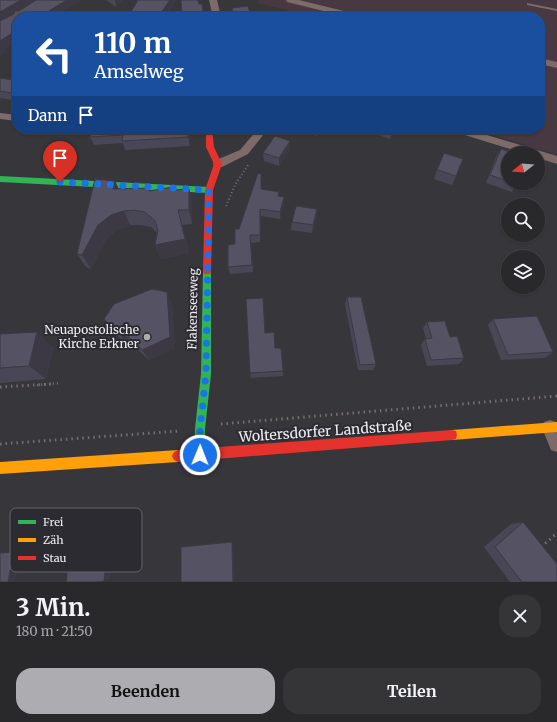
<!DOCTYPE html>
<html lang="de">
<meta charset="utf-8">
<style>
:root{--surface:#29292c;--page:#353538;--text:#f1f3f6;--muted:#a5a6a9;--line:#454548;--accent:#adadb1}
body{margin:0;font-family:Merriweather,serif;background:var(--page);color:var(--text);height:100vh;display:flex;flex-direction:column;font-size:15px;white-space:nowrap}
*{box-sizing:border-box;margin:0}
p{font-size:13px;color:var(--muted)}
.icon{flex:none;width:22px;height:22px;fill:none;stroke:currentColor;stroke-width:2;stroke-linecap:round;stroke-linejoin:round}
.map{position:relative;height:582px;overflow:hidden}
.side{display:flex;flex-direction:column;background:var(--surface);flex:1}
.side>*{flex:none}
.banner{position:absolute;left:12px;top:12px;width:533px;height:122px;border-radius:16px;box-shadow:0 1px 3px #0004,0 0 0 1px var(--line);background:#1a4fa0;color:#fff;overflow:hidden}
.needle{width:26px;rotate:253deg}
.fabs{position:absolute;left:501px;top:146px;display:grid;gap:8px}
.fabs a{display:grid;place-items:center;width:44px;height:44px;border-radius:50%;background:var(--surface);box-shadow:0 1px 3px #0004,0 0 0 1px var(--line);font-size:20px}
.pin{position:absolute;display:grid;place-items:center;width:34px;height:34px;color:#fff;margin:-41px -17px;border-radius:50% 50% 50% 0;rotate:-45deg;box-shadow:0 0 4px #0007}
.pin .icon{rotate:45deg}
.me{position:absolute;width:44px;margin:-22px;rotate:1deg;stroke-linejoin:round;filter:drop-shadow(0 0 3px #0008)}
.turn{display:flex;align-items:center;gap:14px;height:84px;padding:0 16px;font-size:18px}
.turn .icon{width:52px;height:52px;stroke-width:2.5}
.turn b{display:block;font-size:28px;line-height:34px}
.then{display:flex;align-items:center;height:38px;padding:0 16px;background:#0003;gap:8px;font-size:15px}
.round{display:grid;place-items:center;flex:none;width:42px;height:42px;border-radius:16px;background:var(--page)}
.headline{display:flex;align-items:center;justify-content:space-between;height:68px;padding:0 16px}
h1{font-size:24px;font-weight:700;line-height:30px}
.primary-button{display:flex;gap:8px;margin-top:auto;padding:8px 16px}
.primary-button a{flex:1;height:46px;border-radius:16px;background:var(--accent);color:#111;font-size:16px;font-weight:700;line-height:46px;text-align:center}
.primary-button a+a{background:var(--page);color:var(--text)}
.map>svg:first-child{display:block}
</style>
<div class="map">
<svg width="557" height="582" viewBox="0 0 557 582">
<rect width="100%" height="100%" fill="#37373b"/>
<!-- industrial -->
<path fill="#473841" d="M260 0H557V155L476 129H540V17H315L257 3Z"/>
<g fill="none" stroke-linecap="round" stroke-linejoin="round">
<!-- path-far2 -->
<path stroke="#786d6d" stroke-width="2" stroke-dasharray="1 2.5" stroke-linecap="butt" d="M226 206 235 185 248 165"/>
<!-- path-far1 -->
<path stroke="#786d6d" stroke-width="2.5" stroke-dasharray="1 3" stroke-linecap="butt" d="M37 385 60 383"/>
<!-- path -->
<g stroke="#786d6d" stroke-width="3" stroke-dasharray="1.5 4" stroke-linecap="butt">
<path d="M0 387 52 384"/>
<path d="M221 424 557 396"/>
<path d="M0 444 180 431"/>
<path d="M541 547 557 533"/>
</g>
<!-- lane -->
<path fill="#7e6b69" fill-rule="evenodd" d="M527 3 557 9V11L527 5Z"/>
<!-- street -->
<g fill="#7e6b69" fill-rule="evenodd">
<path d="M209 0H217L221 17H213Z"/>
<path d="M286 0H299L360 15 361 17H348L287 2Z"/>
<path d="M540 58 557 62V68L540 64Z"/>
<path d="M0 113 17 115V121L0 119Z"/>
<path d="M258 129H268L248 154 222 167H214L213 164 214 161 240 150Z"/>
<path d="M451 129H467L557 156V164L538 158V153H523L452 131Z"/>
<path d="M550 420 556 422 557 426V452L551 450 542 428 544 422Z"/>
</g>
<!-- fast -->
<g fill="#30b455" fill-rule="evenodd">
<path d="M0 176 209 187 213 190 209 193 0 182Z"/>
<path d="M207 267 210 268 211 271V374L205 429 206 455 204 459 200 461 196 459 194 455 195 429 201 374 203 271 204 268Z"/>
</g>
<!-- slow -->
<g fill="#ff9f0a" fill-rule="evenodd">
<path d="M557 422V432L452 440 448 439 447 435 448 431 452 430Z"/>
<path d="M178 450 182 452 184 456 182 460 178 462 0 474V462Z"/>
</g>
<!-- jam -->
<g fill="#e5322d" fill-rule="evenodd">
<path d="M206 129H212L214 147 222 164 213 190 211 271 210 274H204L203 271 205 190 214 164 206 147Z"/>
<path d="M452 430 456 431 457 435 456 439 452 440 178 462 174 460 172 456 174 452 178 450Z"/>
</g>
</g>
<!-- wall -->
<g fill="#494755">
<path d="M106 0H122L116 7Z"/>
<path d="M232 8 251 17H233Z"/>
<path d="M17 76V101L1 98 0 100V78L13 80Z"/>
<path d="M91 129H190V146L125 150 123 143 94 145 90 137Z"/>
<path d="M300 129H322L317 136 300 130Z"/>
<path d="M369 129H396L390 139 368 132Z"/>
<path d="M290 141V149L279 166 264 161 263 153Z"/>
<path d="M501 149 508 153V183H517L512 192 486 183 496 157Z"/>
<path d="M437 170 456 176 452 185 434 179Z"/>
<path d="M261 174V189L279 196 284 204 280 219 261 216 260 242 251 243 253 272 230 274 228 267 239 229Z"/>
<path d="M115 181 119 189 150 191 174 190 189 189 192 204V224L182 225 189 253 161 259 155 245 157 233 151 227 141 225H130L118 229 106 239 91 269 86 267 77 254Z"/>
<path d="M317 209 316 217 312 233 291 230 292 222Z"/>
<path d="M167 292 172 305 175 348 149 360 131 343 128 346 113 331 104 319Z"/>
<path d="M347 297 376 364 373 370H358L345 304Z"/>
<path d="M493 319 553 352 545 358 501 360 488 325Z"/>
<path d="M427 322 450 337 464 358 459 364 427 366 421 345 425 339 426 338 423 328Z"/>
<path d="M265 333 275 348 283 371V376L251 378 250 373Z"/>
<path d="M0 334 53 347 46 379 0 383Z"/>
<path d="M523 522 557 582H510L484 547 511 524Z"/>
</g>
<!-- shaded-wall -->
<g fill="#3c3945">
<path d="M21 0H37L0 22V12Z"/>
<path d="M67 0H80V1L55 17H39Z"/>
<path d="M115 0H122L116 7Z"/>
<path d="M170 0H177L165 17H158Z"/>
<path d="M17 30V41L4 49 6 52 0 57V41Z"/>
<path d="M188 129H190V146L188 137Z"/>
<path d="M318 129H322L317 136Z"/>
<path d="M393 129H396L390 139 393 130Z"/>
<path d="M290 141V149L279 166V158Z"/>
<path d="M115 181 122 196 113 189Z"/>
<path d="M189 189 192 204V224L189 210Z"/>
<path d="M284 197V204L280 219V212Z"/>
<path d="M260 209 261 216 260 242Z"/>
<path d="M317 209 316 217 312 233 313 225Z"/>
<path d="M178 210 189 253 161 259 155 245Z"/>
<path d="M124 211 130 225 118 229 106 239 91 269 82 255 98 225 111 215Z"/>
<path d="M167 292 172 305 175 348 149 360 142 350Z"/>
<path d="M123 331 131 343 128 346 120 334Z"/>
<path d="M37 332 53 347 46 379 29 366Z"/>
<path d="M232 542H233L235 582H233Z"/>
<path d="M108 545H114L110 580 104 581Z"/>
<path d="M14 552H21L15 582H8Z"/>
</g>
<!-- building -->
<g fill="#555263" stroke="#3c3945">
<path d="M0 0H21L0 12Z"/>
<path d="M36 0H67L39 17H17V30L0 41V21L14 14 15 11H19Z"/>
<path d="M138 0H170L158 17H128Z"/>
<path d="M181 0H198L199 4H202L204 17H182Z"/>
<path d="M248 6 251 17H234L232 8Z"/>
<path d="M518 15 527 17H517Z"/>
<path d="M17 76V94L0 91V78L13 80Z"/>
<path d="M91 129H188V137L122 141 123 135 90 137Z"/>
<path d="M275 136 290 141 279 158 263 153Z"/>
<path d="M501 149 513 153H508V181L490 175Z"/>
<path d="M444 153 463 159 456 176 437 170Z"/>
<path d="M258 173 261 174V189L279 192 278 196 284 197 280 212 260 209V235H250L252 265 228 267V245L235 244V229H239Z"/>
<path d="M95 179 115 181 113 189 149 188V191L173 187 174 190 189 189V210H178L185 239 155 245 158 230 155 221 145 212 134 210 124 211 111 215 98 225 82 255 77 254Z"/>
<path d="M296 206 317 209 313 225 292 222Z"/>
<path d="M152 289 167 292 170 337 142 350 123 331 120 334 104 319 114 304Z"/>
<path d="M347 297H361L376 364 360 365Z"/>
<path d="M263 298 265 333 274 332 275 348H281L283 371 250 373 246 299Z"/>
<path d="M537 316 553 352 508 355 493 319Z"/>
<path d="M445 321 450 337 457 336 464 358 431 360 425 339 432 338 427 322Z"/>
<path d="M37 332 29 366 0 368V334Z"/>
<path d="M523 522 557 564V582H522L495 547Z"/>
<path d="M232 542 233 582H181V547Z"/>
<path d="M108 545 104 581 95 582H66L71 548Z"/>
<path d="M14 552 8 582H0V553Z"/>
</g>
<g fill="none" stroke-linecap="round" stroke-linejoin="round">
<!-- route -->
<path stroke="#1a73e8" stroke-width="7" stroke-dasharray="0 12.6" d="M60 182 209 190 206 374 200 429V455"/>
</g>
<!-- markers -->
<circle fill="#adadb1" stroke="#2c2b32" stroke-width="1.5" cx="147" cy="337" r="4"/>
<g text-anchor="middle" stroke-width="4" stroke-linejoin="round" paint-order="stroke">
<!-- street labels -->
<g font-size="12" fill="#ececf1" stroke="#2c2b32">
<text transform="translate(193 309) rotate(-89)" y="4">Flakenseeweg</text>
</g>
<!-- poi labels -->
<g font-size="12" fill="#ececf1" stroke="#2c2b32" text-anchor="end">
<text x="139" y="334">Neuapostolische<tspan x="139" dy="14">Kirche Erkner</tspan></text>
</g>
<!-- near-street labels -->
<g font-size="14" fill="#ececf1" stroke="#2c2b32">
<text transform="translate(325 431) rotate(-4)" y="5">Woltersdorfer Landstraße</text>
</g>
</g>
<!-- legend -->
<rect x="10" y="508" width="132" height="64" rx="6" fill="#2c2b32" stroke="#66656b" stroke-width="1"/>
<rect x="18" y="520" width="18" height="4" fill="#30b455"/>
<rect x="18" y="538" width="18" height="4" fill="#ff9f0a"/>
<rect x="18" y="556" width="18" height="4" fill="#e5322d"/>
<g font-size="11" fill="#ececf1">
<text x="43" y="526">Frei</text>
<text x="43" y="544">Zäh</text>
<text x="43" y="562">Stau</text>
</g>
</svg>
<div class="fabs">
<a><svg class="needle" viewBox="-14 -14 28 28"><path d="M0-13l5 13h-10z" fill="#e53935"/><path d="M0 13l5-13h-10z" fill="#a5a6a9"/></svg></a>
<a><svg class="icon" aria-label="search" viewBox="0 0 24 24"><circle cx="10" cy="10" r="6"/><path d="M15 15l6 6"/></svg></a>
<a><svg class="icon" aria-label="layers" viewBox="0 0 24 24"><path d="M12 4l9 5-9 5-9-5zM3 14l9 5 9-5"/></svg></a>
</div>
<div class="pin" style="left:60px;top:182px;background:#d93025"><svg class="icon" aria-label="arrive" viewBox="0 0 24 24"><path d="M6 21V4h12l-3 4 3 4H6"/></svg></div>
<svg class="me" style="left:200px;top:455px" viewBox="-20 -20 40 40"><circle r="17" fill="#1a73e8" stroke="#fff" stroke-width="3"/><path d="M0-11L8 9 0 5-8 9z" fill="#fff"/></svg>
<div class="banner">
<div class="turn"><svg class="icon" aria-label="left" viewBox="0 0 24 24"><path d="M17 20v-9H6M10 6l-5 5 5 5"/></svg><div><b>110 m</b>Amselweg</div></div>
<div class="then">Dann<svg class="icon" aria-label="arrive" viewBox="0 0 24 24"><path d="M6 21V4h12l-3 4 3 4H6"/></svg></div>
</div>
</div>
<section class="side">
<div class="headline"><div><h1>3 Min.</h1><p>180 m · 21:50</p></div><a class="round"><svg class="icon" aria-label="close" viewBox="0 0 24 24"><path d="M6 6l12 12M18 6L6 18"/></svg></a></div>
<div class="primary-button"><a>Beenden</a><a>Teilen</a></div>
</section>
